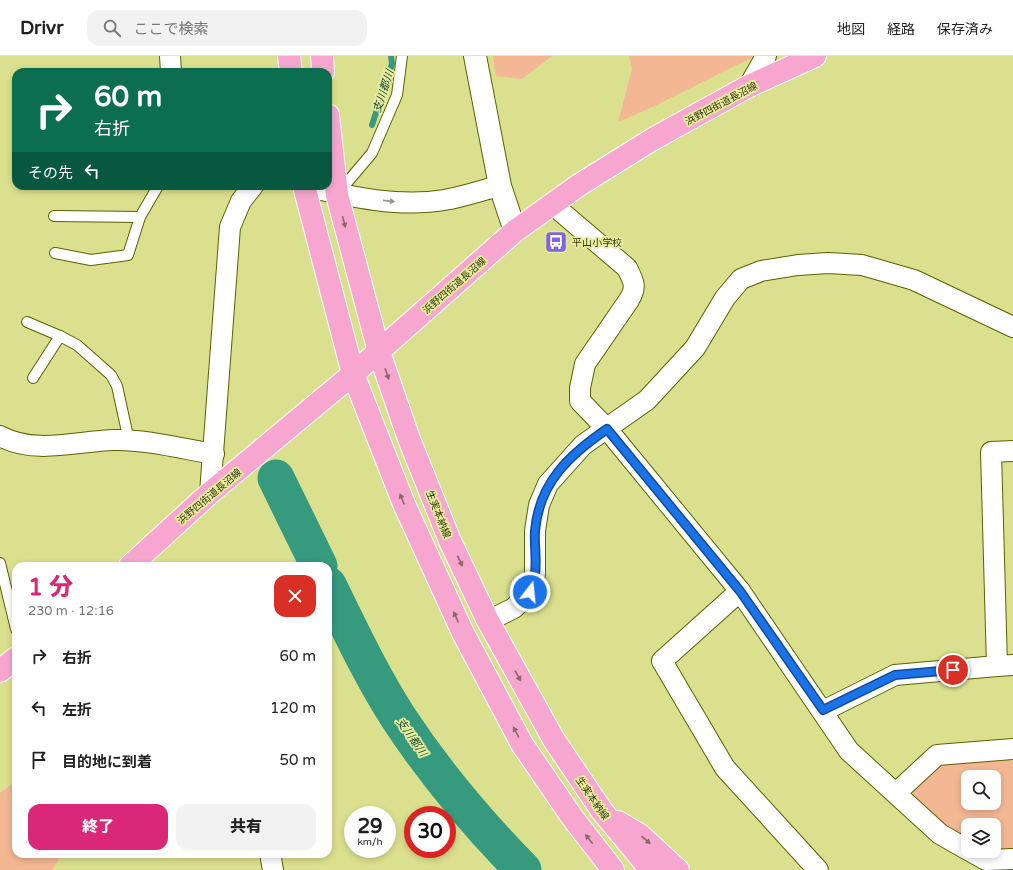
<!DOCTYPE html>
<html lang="ja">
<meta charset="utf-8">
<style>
:root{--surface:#fff;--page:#f2f2f2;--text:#222;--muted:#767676;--line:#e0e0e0;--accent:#db2777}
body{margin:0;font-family:"Varela Round","Noto Sans JP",sans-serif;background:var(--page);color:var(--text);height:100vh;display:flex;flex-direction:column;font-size:15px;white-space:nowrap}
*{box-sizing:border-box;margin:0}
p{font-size:13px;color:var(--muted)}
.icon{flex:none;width:22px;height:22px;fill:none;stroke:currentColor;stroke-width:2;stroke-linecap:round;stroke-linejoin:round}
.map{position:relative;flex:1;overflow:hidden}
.side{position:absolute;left:12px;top:506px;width:320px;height:296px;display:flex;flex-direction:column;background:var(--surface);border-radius:12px;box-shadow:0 2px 6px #0003}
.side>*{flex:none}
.guide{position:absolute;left:12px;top:12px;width:320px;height:122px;border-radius:12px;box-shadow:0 2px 6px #0003;background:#0b6e4f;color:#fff;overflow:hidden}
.buttons{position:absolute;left:961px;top:714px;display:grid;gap:8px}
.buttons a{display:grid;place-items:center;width:40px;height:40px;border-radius:8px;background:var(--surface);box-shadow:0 2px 6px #0003;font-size:20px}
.speed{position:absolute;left:344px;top:750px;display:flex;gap:8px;font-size:20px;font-weight:700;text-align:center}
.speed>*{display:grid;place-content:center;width:52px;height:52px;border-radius:50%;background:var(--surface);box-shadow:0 2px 6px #0003;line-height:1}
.speed small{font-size:10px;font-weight:400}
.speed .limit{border:6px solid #d22;background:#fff;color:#111}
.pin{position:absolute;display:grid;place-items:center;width:34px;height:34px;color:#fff;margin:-17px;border:2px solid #fff;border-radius:50%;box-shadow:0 1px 4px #0007}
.me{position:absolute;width:44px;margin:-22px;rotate:16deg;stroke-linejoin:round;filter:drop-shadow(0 0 3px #0008)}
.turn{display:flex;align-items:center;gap:14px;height:84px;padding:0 16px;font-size:18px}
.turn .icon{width:52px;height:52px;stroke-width:2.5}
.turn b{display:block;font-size:28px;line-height:34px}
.then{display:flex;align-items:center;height:38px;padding:0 16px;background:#0003;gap:8px;font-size:15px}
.round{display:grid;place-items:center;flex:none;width:42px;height:42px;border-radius:12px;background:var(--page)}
.head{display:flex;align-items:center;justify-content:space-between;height:68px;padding:0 16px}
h1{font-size:24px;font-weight:800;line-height:30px;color:var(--accent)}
.button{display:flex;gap:8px;margin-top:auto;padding:8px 16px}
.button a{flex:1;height:46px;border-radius:12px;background:var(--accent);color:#fff;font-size:16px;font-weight:800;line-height:46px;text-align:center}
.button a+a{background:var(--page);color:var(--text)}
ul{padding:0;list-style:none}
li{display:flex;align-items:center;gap:12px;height:52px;padding:0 16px}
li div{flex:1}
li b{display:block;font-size:15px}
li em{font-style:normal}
header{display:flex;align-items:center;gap:24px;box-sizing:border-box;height:56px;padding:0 20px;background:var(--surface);border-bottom:1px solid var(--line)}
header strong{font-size:19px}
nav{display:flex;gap:22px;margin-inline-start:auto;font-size:14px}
.search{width:280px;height:36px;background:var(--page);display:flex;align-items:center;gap:10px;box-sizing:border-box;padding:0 14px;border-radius:12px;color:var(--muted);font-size:15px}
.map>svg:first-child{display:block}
</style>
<header>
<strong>Drivr</strong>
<div class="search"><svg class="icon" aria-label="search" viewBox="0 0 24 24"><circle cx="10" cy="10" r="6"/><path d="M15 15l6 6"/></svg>ここで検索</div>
<nav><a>地図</a><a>経路</a><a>保存済み</a></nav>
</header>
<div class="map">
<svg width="1013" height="814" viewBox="0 0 1013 814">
<rect width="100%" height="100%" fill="#dbe08e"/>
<!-- green -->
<g fill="#f3b794" fill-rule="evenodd">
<path d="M493 0H552L522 23 496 20Z"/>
<path d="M629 0H757C710 20 666 47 618 66L632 13Z"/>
<path d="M1004 701 1013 705V793L1009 797 994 795V769H968V785L943 772 913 743V732L937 708ZM968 721H994V747H968Z"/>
<path d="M16 725V798H62L52 814H0V737Z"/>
</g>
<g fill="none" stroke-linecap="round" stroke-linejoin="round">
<!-- stream -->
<path stroke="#359a7e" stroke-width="6" d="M372 69 392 8 391 0"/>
<!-- river -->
<g stroke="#359a7e" stroke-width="37">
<path d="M276 422 319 510"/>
<path d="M328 529C350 574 371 619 398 661 434 716 477 767 523 814"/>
</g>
<!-- service casing -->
<g stroke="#5e6001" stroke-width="12">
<g id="service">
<path d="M339 136 372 97 397 39 402 0"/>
<path d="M54 160 140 161"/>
<path d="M55 197 91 204 128 199 140 161 158 130"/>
<path d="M27 266 60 280 77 289 111 319 117 330 129 385"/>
<path d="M33 322 60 280"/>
<path d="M0 507 16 573"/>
</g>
</g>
<!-- minor casing -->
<g stroke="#5e6001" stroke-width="22">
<g id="minor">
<path d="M170 0 171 16"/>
<path d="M749 30 766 0"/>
<path d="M304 130C348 140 398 152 444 144 463 141 482 134 500 130"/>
<path d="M552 148 627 212C634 226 637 231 629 244L585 308 580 332V345L607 373 740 535 849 695 940 778 968 794"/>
<path d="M0 380C36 399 76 385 114 384 143 383 184 393 214 398"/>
<path d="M1013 395 991 396 997 610 1013 609"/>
<path d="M210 437 230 171 241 145 253 130"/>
<path d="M740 535 662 605 725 712 818 814"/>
<path d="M488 565 514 552 530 536 535 518V475L539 449 548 428 583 389 647 344 695 292 725 242 741 223 761 215 798 209 828 207 862 209 914 224 1013 271"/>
<path d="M823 655 895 619 997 610"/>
<path d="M896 737 937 699 1013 693"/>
<path d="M970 795 986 804 1013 803"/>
<path d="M272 798 271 803 273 814"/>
</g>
</g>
<!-- tertiary casing -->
<g stroke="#5e6001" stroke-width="24">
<path id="tertiary" d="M475 0 500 130 515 175"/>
</g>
<!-- primary casing -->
<g stroke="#fff" stroke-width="24">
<g id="primary">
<path d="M289 0 291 16"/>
<path d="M322 0 323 16"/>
<path d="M328 59 337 139 379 296 409 383 450 485 488 565 554 684 602 755 651 814"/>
<path d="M304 130 353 318 404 448 463 577 522 688 572 761 613 814"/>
<path d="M130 510 210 437 353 318 515 175 579 129 653 83 749 30 815 0"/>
<path d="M0 615 16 602"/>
<path d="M618 766 640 779 678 814"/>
</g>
</g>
<!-- service -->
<use href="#service" stroke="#fff" stroke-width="10"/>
<!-- minor -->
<use href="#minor" stroke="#fff" stroke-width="20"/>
<!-- tertiary -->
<use href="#tertiary" stroke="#fff" stroke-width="22"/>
<!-- primary -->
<use href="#primary" stroke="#f7a7cf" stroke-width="22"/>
</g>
<!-- one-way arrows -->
<defs><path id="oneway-solid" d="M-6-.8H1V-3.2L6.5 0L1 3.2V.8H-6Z"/></defs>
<use fill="#989a88" href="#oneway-solid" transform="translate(389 145) rotate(6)"/>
<g fill="#8b6867">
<use href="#oneway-solid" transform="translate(344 166) rotate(75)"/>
<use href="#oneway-solid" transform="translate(387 318) rotate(71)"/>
<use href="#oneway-solid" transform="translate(402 443) rotate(-112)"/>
<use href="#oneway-solid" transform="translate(460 505) rotate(65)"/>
<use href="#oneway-solid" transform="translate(456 561) rotate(-114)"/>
<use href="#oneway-solid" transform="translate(518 620) rotate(61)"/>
<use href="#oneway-solid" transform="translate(516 676) rotate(-118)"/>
<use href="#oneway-solid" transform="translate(589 783) rotate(-128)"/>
<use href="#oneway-solid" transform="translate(646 784) rotate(41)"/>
</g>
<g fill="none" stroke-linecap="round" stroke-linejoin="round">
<!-- route casing -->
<g stroke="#114b97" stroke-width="10">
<path id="route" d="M530 536C532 530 534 524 535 518 537 504 534 489 535 475 539 427 569 399 607 373L740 535 823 654 895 619 953 614"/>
</g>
<!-- route -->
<use href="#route" stroke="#1a73e8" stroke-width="7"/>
</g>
<!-- icons -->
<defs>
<g id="bus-square" transform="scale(1.15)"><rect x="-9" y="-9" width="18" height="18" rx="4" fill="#8263de" stroke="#e8ed9b"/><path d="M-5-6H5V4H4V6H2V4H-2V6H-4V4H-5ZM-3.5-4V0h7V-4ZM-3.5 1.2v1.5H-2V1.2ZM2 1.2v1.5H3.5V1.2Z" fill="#fff"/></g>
</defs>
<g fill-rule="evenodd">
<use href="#bus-square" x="556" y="186"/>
</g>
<g text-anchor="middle" stroke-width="3.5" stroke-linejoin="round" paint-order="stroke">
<!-- street labels -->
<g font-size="10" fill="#323412" stroke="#e8ed9b">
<text transform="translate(721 47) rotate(-28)" y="4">浜野四街道長沼線</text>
<text transform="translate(454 229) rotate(-41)" y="4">浜野四街道長沼線</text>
<text transform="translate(209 440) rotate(-40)" y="4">浜野四街道長沼線</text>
<text transform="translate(439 458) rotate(68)" y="4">生実本納線</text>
<text transform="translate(593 742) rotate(55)" y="4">生実本納線</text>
</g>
<!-- poi labels -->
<g font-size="10" fill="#323412" stroke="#e8ed9b" text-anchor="start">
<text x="572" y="190">平山小学校</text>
</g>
<!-- water labels -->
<g font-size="11" font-style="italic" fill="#1d483b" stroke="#e8ed9b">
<text transform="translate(383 35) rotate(-72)" y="4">支川都川</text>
<text transform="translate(412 681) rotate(55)" y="4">支川都川</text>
</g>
</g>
</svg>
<div class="buttons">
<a><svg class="icon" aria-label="search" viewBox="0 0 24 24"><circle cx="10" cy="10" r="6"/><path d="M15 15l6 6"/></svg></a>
<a><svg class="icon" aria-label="layers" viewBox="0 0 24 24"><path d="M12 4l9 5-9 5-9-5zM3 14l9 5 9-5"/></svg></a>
</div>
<div class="speed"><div>29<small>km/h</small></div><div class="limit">30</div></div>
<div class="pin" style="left:953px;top:614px;background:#d93025"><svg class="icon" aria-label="arrive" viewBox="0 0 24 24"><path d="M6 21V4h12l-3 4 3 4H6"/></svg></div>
<svg class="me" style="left:530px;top:536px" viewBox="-20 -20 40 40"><circle r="17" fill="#1a73e8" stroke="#fff" stroke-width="3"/><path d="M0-11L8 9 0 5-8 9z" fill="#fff"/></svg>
<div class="guide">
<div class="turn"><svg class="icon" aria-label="right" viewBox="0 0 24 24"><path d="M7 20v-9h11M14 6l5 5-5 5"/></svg><div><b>60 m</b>右折</div></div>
<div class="then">その先<svg class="icon" aria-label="left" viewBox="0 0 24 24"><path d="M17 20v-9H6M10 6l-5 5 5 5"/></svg></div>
</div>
<section class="side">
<div class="head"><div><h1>1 分</h1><p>230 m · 12:16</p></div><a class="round" style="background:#d93025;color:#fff"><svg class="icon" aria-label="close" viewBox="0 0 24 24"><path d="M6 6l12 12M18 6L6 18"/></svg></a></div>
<ul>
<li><svg class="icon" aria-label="right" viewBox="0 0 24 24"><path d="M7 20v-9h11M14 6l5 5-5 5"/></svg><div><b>右折</b></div><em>60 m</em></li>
<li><svg class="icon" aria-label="left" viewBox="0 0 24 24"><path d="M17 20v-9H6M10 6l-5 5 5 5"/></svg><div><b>左折</b></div><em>120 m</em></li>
<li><svg class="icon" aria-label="arrive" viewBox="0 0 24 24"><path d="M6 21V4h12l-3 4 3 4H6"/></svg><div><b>目的地に到着</b></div><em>50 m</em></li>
</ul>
<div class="button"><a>終了</a><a>共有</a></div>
</section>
</div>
